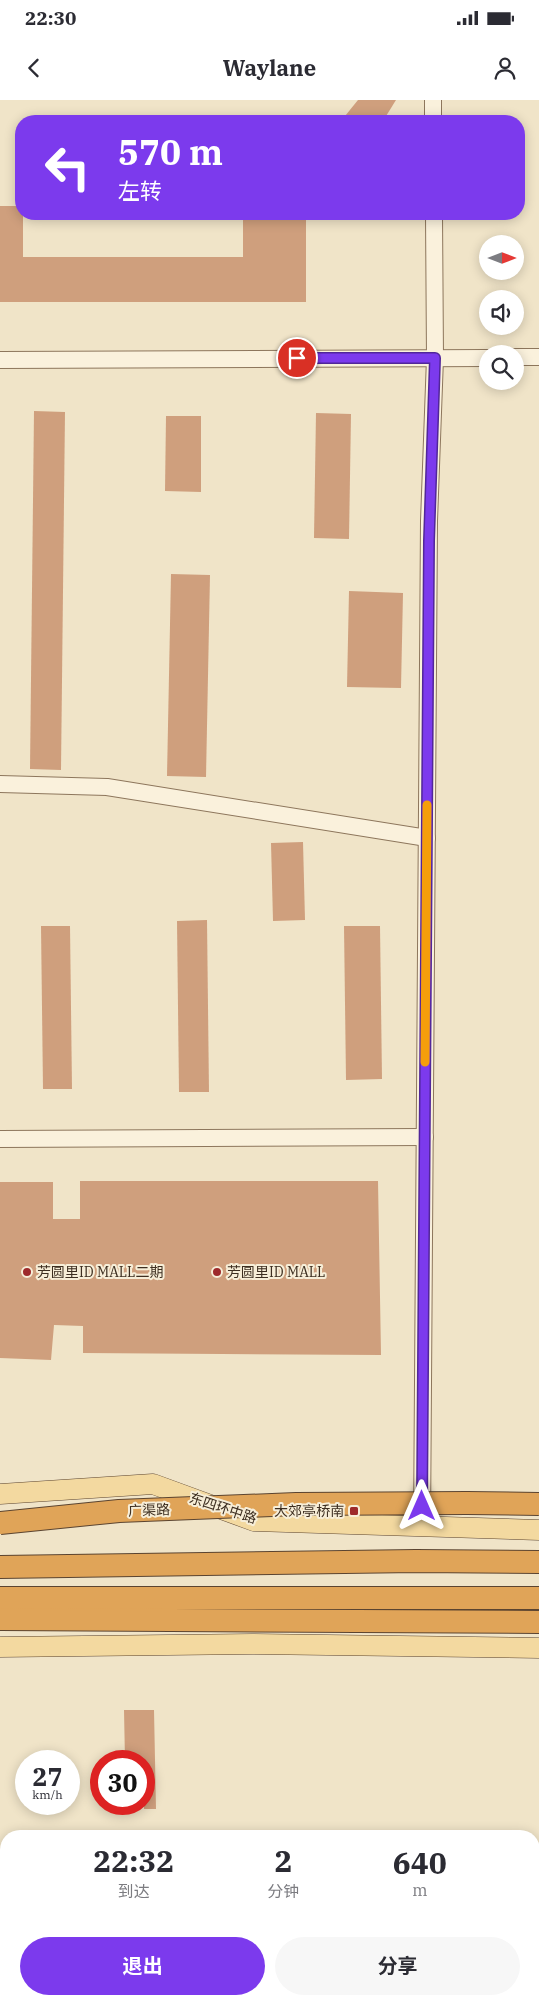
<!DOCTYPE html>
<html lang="zh">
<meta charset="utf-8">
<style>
:root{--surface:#fff;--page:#f7f7f7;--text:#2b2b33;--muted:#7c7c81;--accent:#7c3aed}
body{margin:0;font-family:"IBM Plex Serif","Noto Sans SC",serif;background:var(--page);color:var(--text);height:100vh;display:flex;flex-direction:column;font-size:19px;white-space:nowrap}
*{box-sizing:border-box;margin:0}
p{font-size:16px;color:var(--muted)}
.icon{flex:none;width:28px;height:28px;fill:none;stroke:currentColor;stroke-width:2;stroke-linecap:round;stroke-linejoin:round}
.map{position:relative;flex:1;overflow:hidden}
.drawer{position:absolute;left:0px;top:1730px;width:540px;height:175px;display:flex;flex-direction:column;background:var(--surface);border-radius:20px 20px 0 0;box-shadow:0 2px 12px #0003}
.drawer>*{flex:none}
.guide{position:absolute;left:15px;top:15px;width:510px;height:105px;border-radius:20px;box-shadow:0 2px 12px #0003;background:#7c3aed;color:#fff;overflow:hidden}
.needle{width:32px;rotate:90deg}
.buttons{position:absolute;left:479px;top:135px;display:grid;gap:10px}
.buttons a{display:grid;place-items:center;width:45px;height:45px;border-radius:50%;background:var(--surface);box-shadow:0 2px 12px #0003;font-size:25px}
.speed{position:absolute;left:15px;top:1650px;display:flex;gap:10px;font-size:25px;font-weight:700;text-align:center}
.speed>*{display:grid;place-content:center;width:65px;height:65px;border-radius:50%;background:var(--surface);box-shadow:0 2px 12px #0003;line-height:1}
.speed small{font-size:12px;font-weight:400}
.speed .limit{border:8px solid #d22;background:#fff;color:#111}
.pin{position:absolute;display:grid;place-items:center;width:42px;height:42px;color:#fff;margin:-21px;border:2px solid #fff;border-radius:50%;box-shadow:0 1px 5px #0007}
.me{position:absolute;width:55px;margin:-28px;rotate:0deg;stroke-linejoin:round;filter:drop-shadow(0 0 4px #0008)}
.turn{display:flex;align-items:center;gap:18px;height:105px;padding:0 20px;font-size:22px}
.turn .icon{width:65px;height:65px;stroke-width:2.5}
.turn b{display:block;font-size:35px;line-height:42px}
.eta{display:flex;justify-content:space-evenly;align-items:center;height:85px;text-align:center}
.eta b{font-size:30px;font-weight:700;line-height:35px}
.cta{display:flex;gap:10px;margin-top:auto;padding:10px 20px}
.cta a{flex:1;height:58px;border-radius:30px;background:var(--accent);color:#fff;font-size:20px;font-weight:700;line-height:58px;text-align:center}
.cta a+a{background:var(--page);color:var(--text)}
.status{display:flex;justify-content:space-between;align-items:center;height:35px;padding:0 25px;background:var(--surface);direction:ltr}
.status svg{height:14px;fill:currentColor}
header{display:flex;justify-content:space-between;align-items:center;height:65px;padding:0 20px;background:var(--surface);font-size:22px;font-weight:700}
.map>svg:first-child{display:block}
</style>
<div class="status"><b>22:30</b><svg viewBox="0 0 49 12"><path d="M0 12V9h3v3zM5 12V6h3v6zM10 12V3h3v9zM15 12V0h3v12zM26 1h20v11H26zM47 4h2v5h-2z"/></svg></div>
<header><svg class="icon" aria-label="back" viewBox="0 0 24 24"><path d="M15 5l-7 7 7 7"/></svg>Waylane<svg class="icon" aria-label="person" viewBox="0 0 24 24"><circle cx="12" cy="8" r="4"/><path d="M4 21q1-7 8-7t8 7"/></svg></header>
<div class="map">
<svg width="539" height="1905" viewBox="0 0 539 1905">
<rect width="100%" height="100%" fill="#f0e4c8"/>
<!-- building -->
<g fill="#cf9f7d">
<path d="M358 0H396L383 21H341Z"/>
<path d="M0 106H21V114H23V157H243V114H306V202H0Z"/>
<path d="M34 311 65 312 61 670 30 669Z"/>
<path d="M316 313 351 314 349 439 314 438Z"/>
<path d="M166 316H201V392L165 391Z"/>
<path d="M171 474 210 475 206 677 167 676Z"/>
<path d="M349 491 403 493 401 588 347 587Z"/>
<path d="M303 742 305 820 273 821 271 743Z"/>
<path d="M207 820 209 992H179L177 821Z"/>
<path d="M41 826H70L72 989H43Z"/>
<path d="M344 826H380L382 979 346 980Z"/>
<path d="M80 1081H378L381 1255 83 1253V1226L54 1225 51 1260 0 1258V1082H53V1119H80Z"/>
<path d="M124 1610H154L156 1709H144V1661H125Z"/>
</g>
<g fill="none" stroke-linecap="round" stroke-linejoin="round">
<!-- minor casing -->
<g stroke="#8d765c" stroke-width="18">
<g id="minor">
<path d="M433 0V21"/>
<path d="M515 257H539"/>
<path d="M0 260 488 258"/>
<path d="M0 684 107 687 427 738"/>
<path d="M0 1039 425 1037"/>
<path d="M422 1426 429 421 435 258 434 114"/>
</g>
</g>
<!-- major casing -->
<g stroke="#5b4430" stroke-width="21">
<g id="major">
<path d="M0 1394 153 1384 254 1421 539 1430"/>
<path d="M0 1547 252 1544 539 1548"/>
</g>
</g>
<!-- highway casing -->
<g stroke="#5b4430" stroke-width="24">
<g id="highway">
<path d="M0 1467 416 1461 539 1462"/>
<path d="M0 1498H539"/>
<path d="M0 1519 539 1522"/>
</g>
</g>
<!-- minor -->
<use href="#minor" stroke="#faf1dc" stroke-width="16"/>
<!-- major -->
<use href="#major" stroke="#f3d9a0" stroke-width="20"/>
<!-- highway -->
<use href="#highway" stroke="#e0a458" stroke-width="22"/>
<!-- highway-bridge casing -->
<g stroke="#5b4430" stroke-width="24" stroke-linecap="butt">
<path id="highway-bridge" d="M0 1423 119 1411 296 1404 467 1403 539 1404"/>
</g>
<!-- highway-bridge -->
<use href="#highway-bridge" stroke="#e0a458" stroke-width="22"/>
</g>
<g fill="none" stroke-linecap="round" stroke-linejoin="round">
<!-- route casing -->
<g stroke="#51269a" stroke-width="12">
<path id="route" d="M297 258H435L429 441 422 1406"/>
</g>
<!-- route -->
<use href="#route" stroke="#7c3aed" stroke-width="9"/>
<!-- slow -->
<path stroke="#f59e0b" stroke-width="9" d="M425 962 427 705"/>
</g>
<!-- markers -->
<g fill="#9e2a2b" stroke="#f7eed8" stroke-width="2">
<circle cx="27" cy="1172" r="5"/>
<circle cx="217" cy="1172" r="5"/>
<rect x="349" y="1406" width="10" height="10" rx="2.5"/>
</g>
<g text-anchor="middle" stroke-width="4" stroke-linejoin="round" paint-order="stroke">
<!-- poi labels -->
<g font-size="14" fill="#3d2e20" stroke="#f7eed8" text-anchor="start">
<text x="37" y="1177">芳圆里ID MALL二期</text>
<text x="227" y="1177">芳圆里ID MALL</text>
<text x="344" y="1416" text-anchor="end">大郊亭桥南</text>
</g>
<!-- street labels -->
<g font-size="14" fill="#3d2e20" stroke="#f7eed8">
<text transform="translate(223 1408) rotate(18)" y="5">东四环中路</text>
<text transform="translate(149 1410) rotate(-2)" y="5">广渠路</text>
</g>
</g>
</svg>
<div class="buttons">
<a><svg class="needle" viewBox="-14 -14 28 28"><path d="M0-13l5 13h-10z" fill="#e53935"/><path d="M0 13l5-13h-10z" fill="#7c7c81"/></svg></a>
<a><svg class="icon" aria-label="sound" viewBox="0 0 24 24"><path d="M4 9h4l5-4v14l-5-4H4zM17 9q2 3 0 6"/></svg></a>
<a><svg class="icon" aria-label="search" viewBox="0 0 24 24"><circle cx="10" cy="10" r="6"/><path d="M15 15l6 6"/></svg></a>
</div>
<div class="speed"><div>27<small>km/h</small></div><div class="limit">30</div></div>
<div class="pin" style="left:297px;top:258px;background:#d93025"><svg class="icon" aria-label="arrive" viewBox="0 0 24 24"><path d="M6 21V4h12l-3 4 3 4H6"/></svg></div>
<svg class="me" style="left:422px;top:1406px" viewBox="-20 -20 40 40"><path d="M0-17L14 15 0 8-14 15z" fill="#7c3aed" stroke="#fff" stroke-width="4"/></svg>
<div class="guide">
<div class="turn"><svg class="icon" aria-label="left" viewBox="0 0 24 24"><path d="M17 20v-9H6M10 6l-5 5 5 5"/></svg><div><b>570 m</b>左转</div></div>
</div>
<section class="drawer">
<div class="eta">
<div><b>22:32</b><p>到达</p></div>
<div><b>2</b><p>分钟</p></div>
<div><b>640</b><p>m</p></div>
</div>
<div class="cta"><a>退出</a><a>分享</a></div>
</section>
</div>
